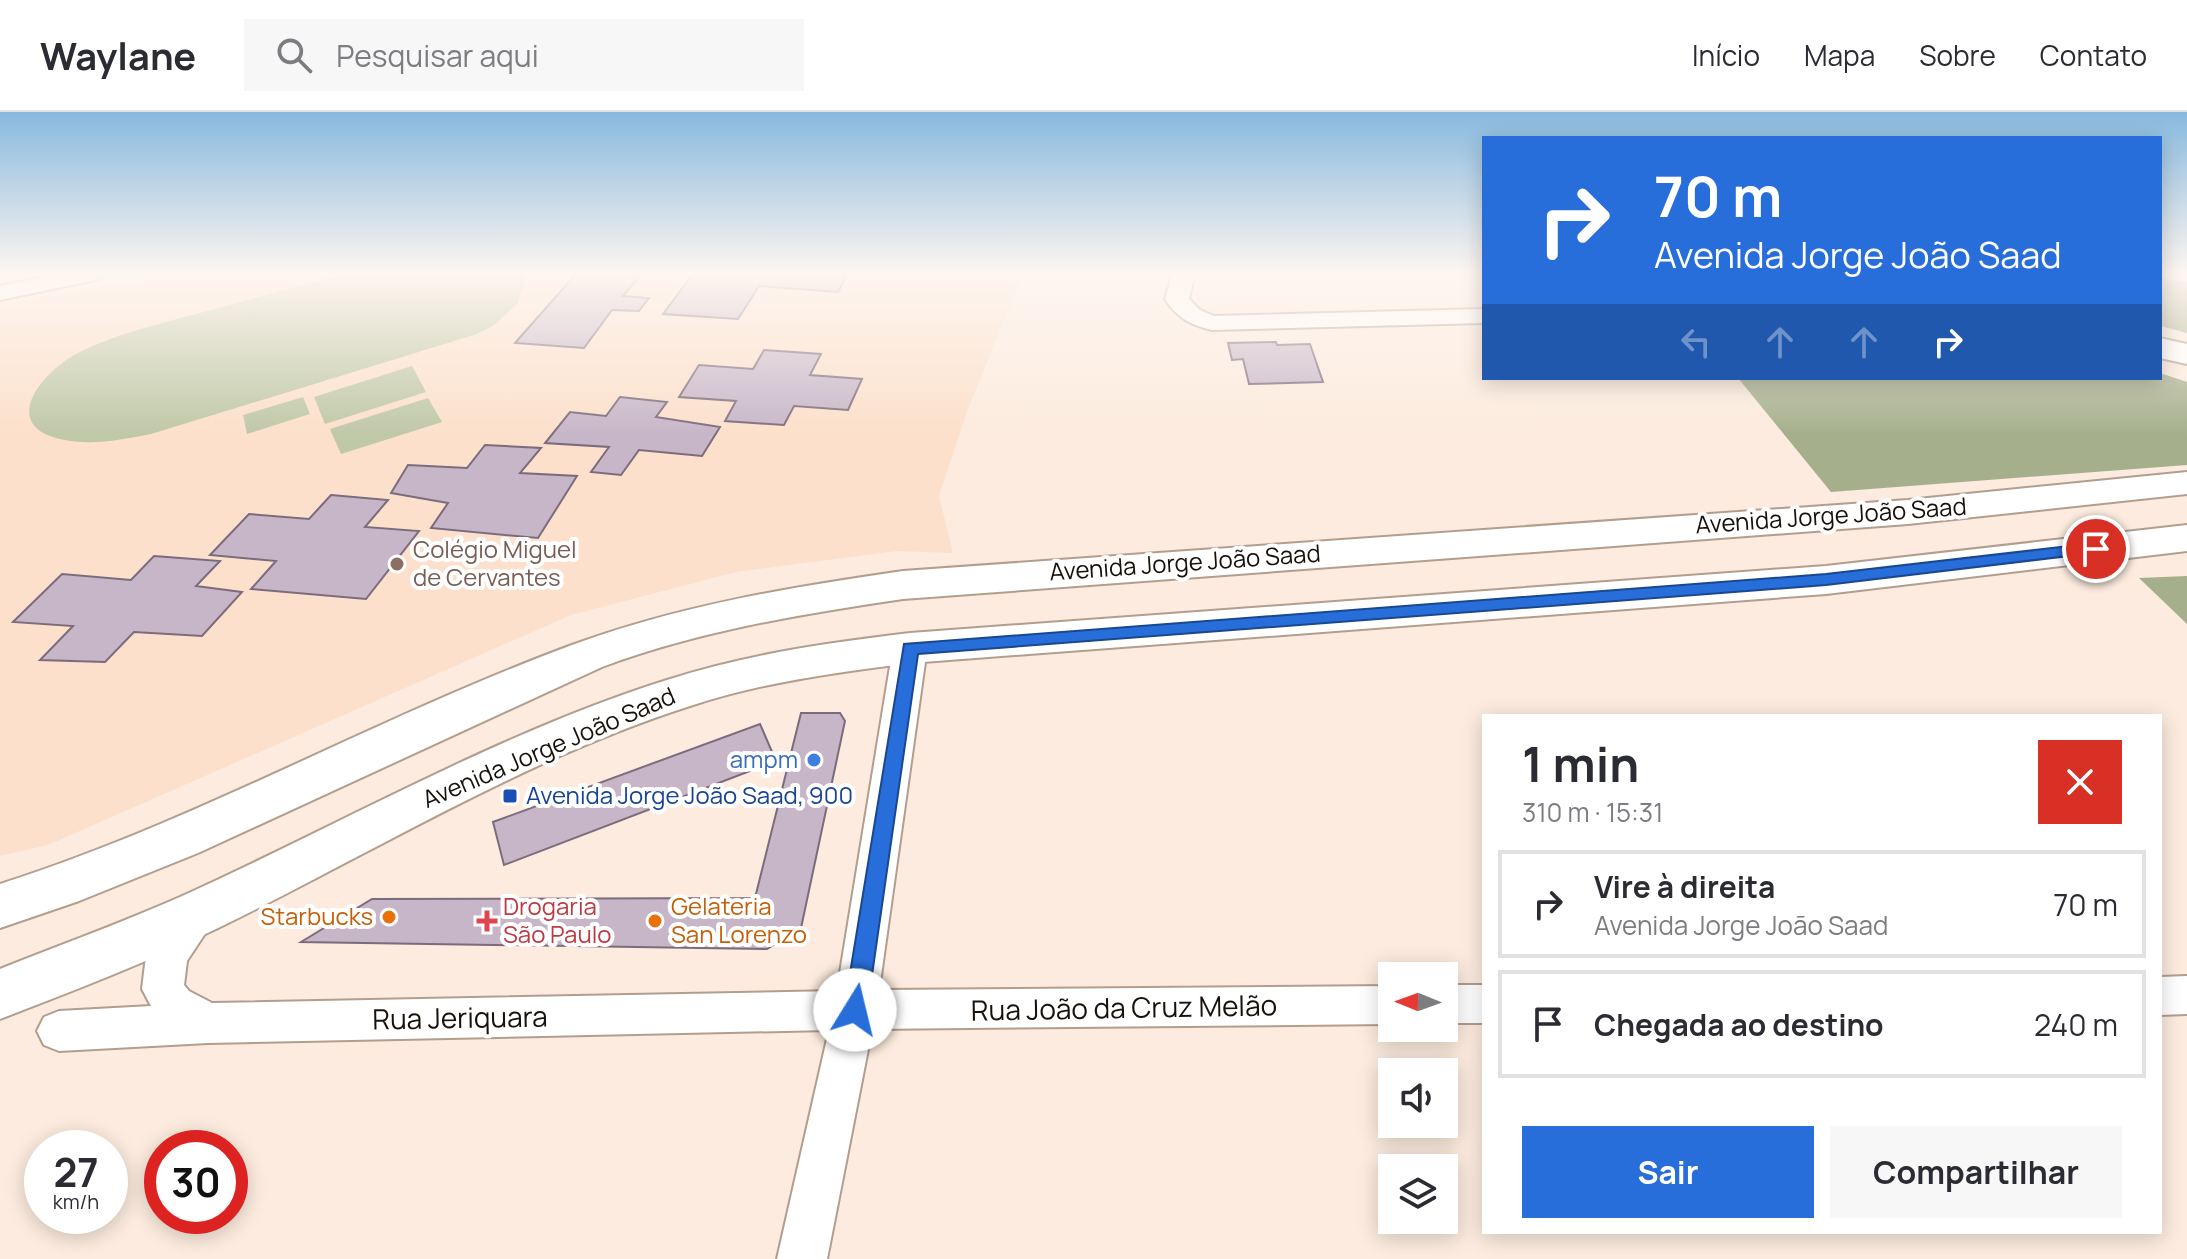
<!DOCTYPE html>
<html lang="pt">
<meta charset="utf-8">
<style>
:root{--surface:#fff;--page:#f7f7f7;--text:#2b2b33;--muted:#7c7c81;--line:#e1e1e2;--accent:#286eda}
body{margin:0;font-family:Manrope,sans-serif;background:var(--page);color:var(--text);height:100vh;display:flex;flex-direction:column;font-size:30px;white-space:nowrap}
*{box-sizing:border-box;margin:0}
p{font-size:26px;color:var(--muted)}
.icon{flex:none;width:44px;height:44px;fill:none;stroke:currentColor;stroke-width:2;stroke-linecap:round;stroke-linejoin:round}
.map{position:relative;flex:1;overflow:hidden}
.details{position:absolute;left:1482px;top:602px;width:680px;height:520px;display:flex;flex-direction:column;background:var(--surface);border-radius:0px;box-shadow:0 4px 20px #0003}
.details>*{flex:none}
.hud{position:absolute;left:1482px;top:24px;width:680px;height:244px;border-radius:0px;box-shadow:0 4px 20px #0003;background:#286eda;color:#fff;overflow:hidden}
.needle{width:52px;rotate:271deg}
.controls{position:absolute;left:1378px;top:850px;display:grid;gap:16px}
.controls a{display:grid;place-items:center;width:80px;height:80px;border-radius:0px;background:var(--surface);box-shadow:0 4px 20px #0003;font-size:40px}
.speed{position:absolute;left:24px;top:1018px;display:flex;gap:16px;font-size:40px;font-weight:700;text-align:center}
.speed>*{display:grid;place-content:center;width:104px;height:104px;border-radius:50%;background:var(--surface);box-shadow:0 4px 20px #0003;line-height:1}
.speed small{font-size:20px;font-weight:400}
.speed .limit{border:12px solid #d22;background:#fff;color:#111}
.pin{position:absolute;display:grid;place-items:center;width:68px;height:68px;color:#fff;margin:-34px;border:4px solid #fff;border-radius:50%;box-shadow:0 2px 8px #0007}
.me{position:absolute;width:88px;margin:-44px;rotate:9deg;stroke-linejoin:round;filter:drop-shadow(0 0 6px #0008)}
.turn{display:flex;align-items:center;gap:28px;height:168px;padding:0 40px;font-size:36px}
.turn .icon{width:104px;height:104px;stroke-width:2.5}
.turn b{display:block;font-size:56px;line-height:68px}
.lanes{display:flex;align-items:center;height:76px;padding:0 40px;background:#0003;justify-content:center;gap:40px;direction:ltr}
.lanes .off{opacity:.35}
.round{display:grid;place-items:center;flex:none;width:84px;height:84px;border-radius:0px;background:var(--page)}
.headline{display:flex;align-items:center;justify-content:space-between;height:136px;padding:0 40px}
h1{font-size:48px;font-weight:700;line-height:60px}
.button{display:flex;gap:16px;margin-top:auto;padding:16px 40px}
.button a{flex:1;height:92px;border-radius:0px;background:var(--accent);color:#fff;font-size:32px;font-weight:700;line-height:92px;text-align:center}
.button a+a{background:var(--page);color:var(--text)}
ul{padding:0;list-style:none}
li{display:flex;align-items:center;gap:24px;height:108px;margin:0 16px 12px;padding:0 24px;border:4px solid var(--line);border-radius:0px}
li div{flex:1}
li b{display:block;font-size:30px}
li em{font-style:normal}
header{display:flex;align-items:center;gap:48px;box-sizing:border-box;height:112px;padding:0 40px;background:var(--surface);border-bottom:2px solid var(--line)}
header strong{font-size:38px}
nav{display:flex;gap:44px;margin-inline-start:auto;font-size:28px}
.search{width:560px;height:72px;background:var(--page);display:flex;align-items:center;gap:20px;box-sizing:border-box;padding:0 28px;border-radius:0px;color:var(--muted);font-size:30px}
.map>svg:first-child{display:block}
</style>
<header>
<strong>Waylane</strong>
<div class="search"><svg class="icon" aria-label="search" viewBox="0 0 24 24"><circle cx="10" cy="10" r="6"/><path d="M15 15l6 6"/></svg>Pesquisar aqui</div>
<nav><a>Início</a><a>Mapa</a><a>Sobre</a><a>Contato</a></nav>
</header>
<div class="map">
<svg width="2187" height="1147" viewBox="0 0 2187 1147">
<rect width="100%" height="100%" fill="#fcebde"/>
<!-- built -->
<path fill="#fce0cb" d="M171 163H1023L968 297 939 384 953 441 897 439 736 460 571 503 48 733 0 744V195L45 184Z"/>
<!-- green -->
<g fill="#bfc8a7">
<path d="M340 163H522L524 172 517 192 494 213 477 222 151 322C121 328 90 334 60 327 0 313 40 262 76 242 112 223 152 214 192 203 241 190 291 176 340 163Z"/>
<path d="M412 254 426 280 325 312 314 285Z"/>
<path d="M303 285 310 302 247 322 243 303Z"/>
<path d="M428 286 442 310 341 342 330 317Z"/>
</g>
<!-- forest -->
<g fill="#a5af8c">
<path d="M2160 166 2187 170V221L2160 214Z"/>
<path d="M2160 261 2187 270V353L1831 380 1738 266H2160Z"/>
<path d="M2187 464V512L2139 466Z"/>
</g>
<!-- building -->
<g fill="#c7b6c8" stroke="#7b6c7d" stroke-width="2">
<path d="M575 163H641L623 184 649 186 639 199 612 198 584 236 515 231Z"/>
<path d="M692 163H847L838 180 759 174 738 207 663 202Z"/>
<path d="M1276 230 1277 233 1310 232 1323 270 1249 272 1243 247 1232 248 1228 231Z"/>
<path d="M764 238 821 242 810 263 862 267 848 298 794 294 784 313 725 309 736 289 679 285 699 253 753 257Z"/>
<path d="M620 285 667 290 656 305 720 315 702 344 639 338 621 363 591 360 609 335 545 331 570 300 606 304Z"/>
<path d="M485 333 541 336 520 361 577 364 538 426 431 416 448 391 391 381 408 353 467 356Z"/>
<path d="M331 383 388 388 365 415 419 419 366 487 251 477 276 449 210 443 249 402 309 407Z"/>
<path d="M154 444 220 449 196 474 242 480 202 524 134 520 105 550 40 548 73 514 13 510 62 462 131 468Z"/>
<path d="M801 601H840L845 609 801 816 767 837 301 830 372 787 755 786Z"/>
<path d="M760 612 776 649 504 753 493 710Z"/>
</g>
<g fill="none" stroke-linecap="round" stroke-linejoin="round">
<!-- street casing -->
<g stroke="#b29e8f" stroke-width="4">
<g id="street">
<path d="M54 163H100L96 168 0 188V174Z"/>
<path d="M1172 163H1194L1189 187 1200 198 1214 204 1484 197V211L1212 218C1191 213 1177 206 1165 187Z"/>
<path d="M910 524 922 528 927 536 879 878 1392 874V912L872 917 827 1147H777L829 918 208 931 59 939 44 933 37 919 44 905 59 899 151 894 142 877 146 844 152 831 184 790 198 785 212 790 218 802 187 849 184 873 189 879 212 891 837 879 893 536 898 528Z"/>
<path d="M2187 864V902L2160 903V865Z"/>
<rect x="1444" y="873" width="40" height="38"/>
</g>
</g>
<!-- secondary casing -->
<g stroke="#b29e8f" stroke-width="4">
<g id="secondary">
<path d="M2187 360V382L1908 412 903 487C801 502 698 519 602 555L198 741 79 789 0 816V772C198 709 377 605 572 533 678 494 791 475 903 459L1908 388Z"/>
<path d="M2187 413V439L1826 482 910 551C835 561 762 570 690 594 524 647 374 740 218 816 148 850 73 879 0 907V857C60 833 121 811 180 785 342 712 496 622 667 568 748 542 826 531 910 521L1826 454Z"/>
</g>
</g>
<!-- primary casing -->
<g stroke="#b29e8f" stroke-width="4">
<path id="primary" d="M2160 226 2187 232V252L2160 246Z"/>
</g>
<!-- street -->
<use href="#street" fill="#fff" fill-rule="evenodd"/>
<!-- secondary -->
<use href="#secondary" fill="#fff" fill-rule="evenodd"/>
<!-- primary -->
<use href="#primary" fill="#fff" fill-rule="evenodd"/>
</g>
<!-- sky -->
<linearGradient id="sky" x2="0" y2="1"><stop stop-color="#87b9df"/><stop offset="0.5" stop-color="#fef6f0"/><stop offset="1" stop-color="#fef6f0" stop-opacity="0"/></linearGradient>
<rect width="2187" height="323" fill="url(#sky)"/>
<!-- route -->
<path fill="#286eda" stroke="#1a488e" stroke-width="2" d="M2096 431 2102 433V440L1826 473 918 542 867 898 863 905 855 908 847 905 844 898 904 532 1826 462Z"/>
<!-- markers -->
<circle fill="#8d6e63" stroke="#fff" stroke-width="3" cx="397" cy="452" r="8"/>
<circle fill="#3f7fe0" stroke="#fff" stroke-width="3" cx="814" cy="648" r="8"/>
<rect fill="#1a4fb4" stroke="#fff" stroke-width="3" x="502" y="676" width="16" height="16" rx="4"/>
<g fill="#e8710a" stroke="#fff" stroke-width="3">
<circle cx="389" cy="805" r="8"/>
<circle cx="655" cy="809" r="8"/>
</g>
<path fill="#e0444e" stroke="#fff" stroke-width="3" d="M483 797h8v8h8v8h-8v8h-8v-8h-8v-8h8z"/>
<g text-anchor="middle" stroke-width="8" stroke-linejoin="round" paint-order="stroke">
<!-- street labels -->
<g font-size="24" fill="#18110b" stroke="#fff">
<text transform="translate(1831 404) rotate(-4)" y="8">Avenida Jorge João Saad</text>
<text transform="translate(1185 451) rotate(-4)" y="8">Avenida Jorge João Saad</text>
<text transform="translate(549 636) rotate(-23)" y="8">Avenida Jorge João Saad</text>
</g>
<!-- education labels -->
<g font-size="24" fill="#785e54" stroke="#fff" text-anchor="start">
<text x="413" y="446">Colégio Miguel<tspan x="413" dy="28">de Cervantes</tspan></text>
</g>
<!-- shop labels -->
<g font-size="24" fill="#366cbe" stroke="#fff" text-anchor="end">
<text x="798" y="656">ampm</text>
</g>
<!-- transit labels -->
<g font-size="24" fill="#164399" stroke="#fff" text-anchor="start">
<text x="526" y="692">Avenida Jorge João Saad, 900</text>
</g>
<!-- health labels -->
<g font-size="24" fill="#be3a42" stroke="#fff" text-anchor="start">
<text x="503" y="803">Drogaria<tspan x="503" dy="28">São Paulo</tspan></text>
</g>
<!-- food labels -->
<g font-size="24" fill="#c56008" stroke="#fff" text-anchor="start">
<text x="671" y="803">Gelateria<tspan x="671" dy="28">San Lorenzo</tspan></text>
<text x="373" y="813" text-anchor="end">Starbucks</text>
</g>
<!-- near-street labels -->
<g font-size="28" fill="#18110b" stroke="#fff">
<text transform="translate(1124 896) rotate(-1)" y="10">Rua João da Cruz Melão</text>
<text transform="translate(460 906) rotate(-1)" y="10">Rua Jeriquara</text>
</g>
</g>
</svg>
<div class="controls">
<a><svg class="needle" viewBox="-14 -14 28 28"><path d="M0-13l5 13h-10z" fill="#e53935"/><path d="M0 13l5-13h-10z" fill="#7c7c81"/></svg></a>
<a><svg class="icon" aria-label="sound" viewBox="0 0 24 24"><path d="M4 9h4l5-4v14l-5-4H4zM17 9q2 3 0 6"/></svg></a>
<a><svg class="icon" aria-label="layers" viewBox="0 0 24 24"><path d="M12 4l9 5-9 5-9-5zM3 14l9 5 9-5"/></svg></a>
</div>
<div class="speed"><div>27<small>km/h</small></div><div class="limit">30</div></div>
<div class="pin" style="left:2096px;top:437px;background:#d93025"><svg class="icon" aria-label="arrive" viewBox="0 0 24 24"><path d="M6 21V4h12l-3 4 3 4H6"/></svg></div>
<svg class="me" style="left:855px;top:898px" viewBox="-20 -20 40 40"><circle r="19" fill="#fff"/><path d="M0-13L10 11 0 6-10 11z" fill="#286eda"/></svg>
<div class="hud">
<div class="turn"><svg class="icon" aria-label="right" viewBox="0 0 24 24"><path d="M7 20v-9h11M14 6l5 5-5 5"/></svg><div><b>70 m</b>Avenida Jorge João Saad</div></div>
<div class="lanes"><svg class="icon off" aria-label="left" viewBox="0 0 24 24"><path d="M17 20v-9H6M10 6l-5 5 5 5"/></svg><svg class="icon off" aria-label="ahead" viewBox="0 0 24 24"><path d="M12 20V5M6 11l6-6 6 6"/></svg><svg class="icon off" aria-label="ahead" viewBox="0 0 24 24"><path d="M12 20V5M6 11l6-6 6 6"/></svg><svg class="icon" aria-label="right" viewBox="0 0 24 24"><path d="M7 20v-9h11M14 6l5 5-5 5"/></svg></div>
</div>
<section class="details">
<div class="headline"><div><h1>1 min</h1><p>310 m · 15:31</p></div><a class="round" style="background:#d93025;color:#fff"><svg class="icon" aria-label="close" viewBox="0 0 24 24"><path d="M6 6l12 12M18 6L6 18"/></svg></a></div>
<ul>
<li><svg class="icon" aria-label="right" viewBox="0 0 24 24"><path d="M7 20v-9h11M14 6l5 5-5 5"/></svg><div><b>Vire à direita</b><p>Avenida Jorge João Saad</p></div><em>70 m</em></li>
<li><svg class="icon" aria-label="arrive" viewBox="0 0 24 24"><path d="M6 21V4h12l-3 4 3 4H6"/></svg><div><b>Chegada ao destino</b></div><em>240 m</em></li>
</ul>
<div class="button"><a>Sair</a><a>Compartilhar</a></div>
</section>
</div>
